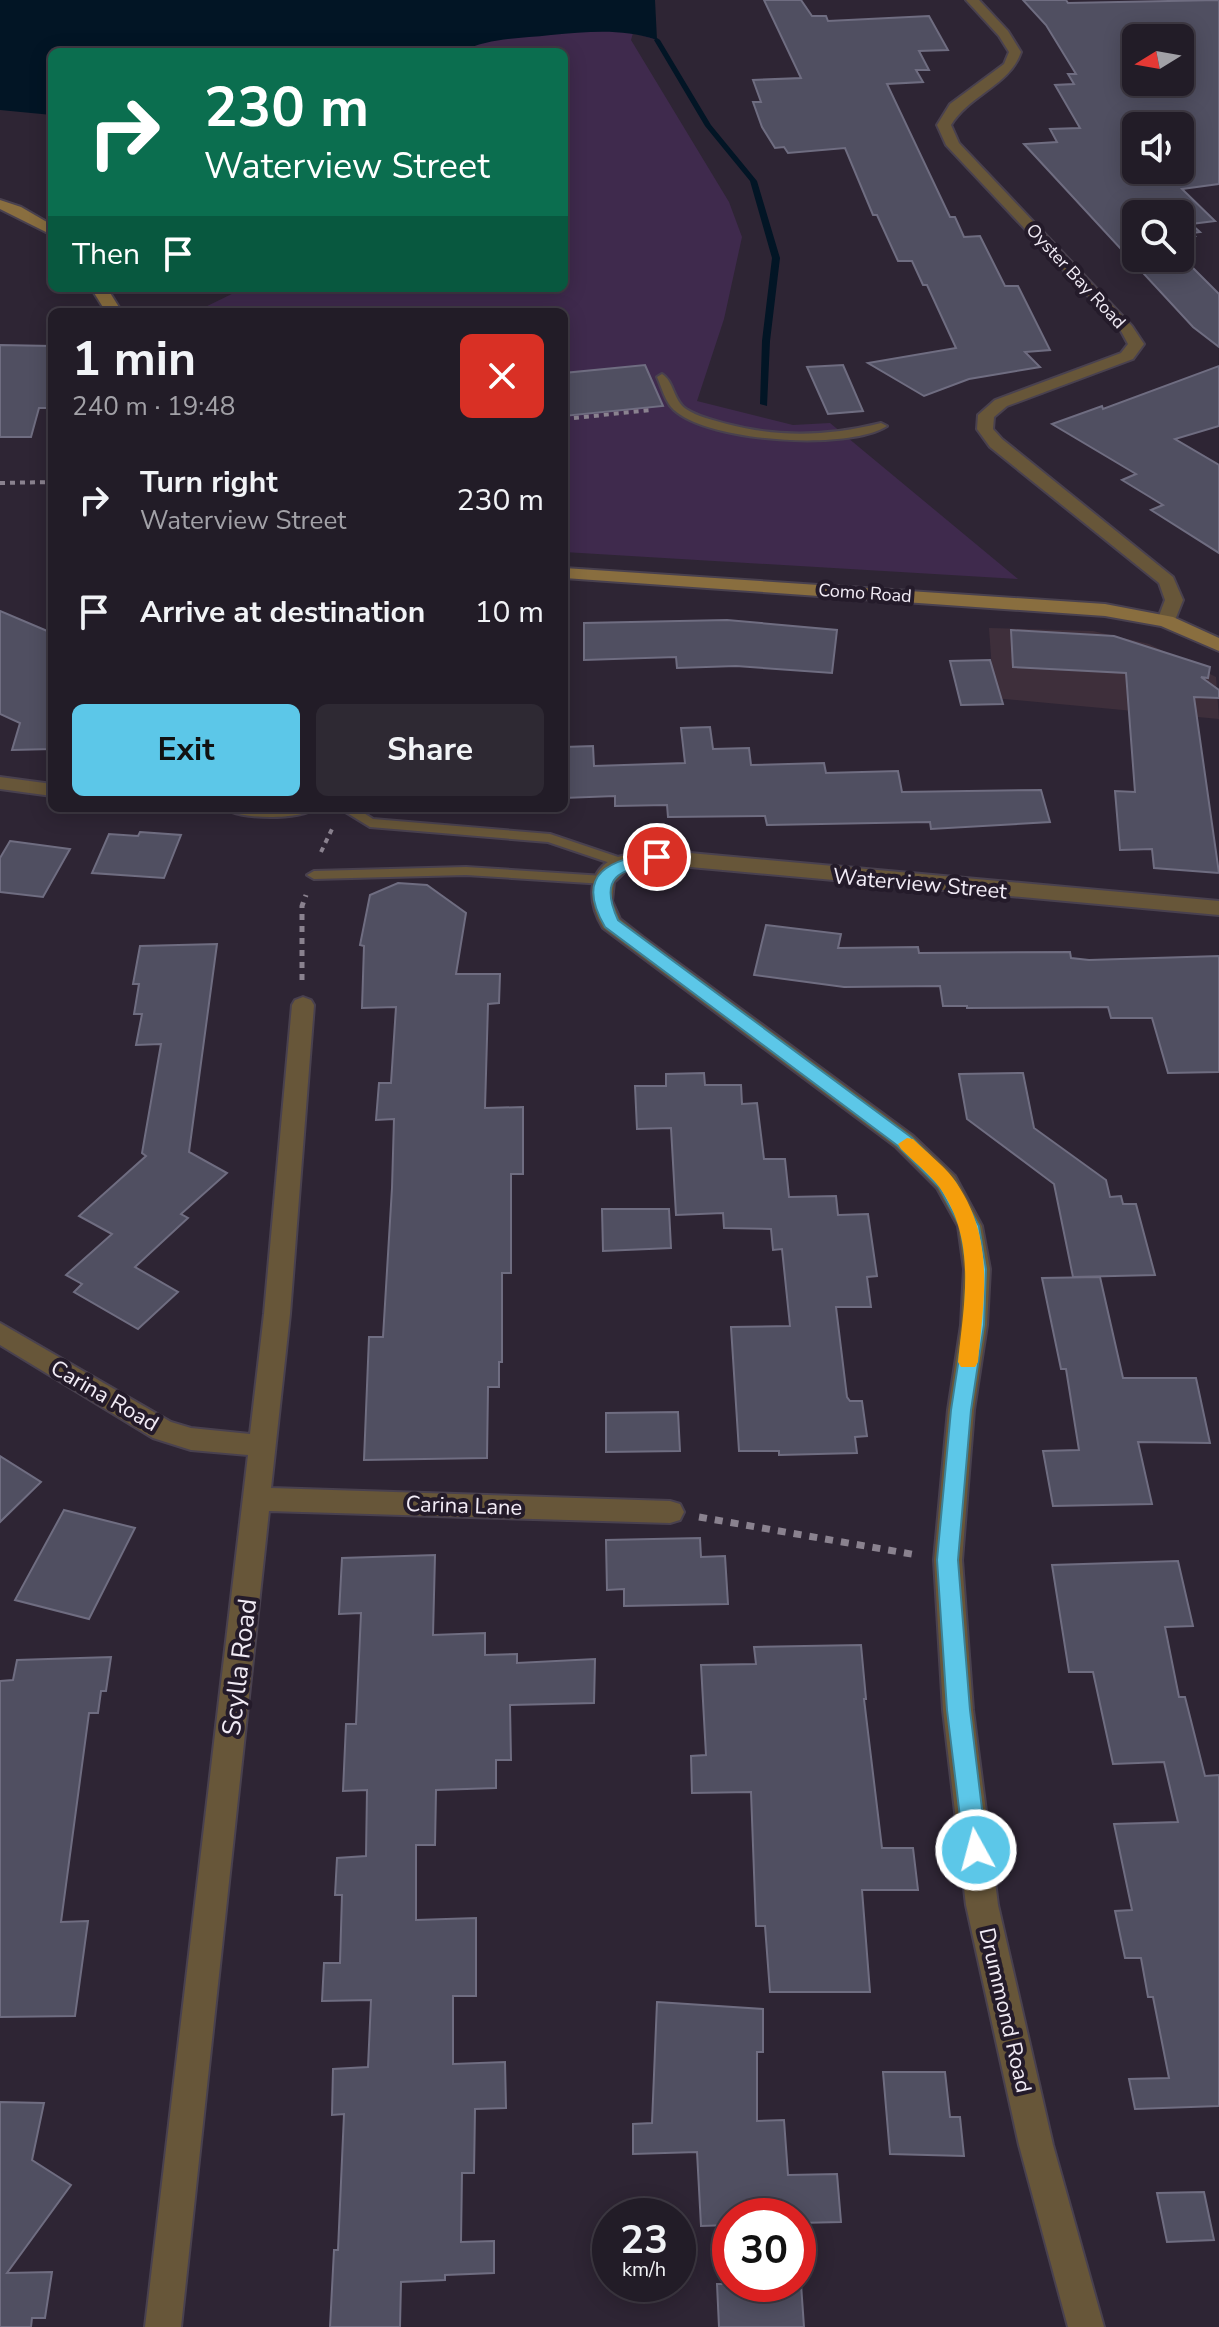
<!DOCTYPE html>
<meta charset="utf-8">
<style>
:root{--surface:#221c27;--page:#2e2933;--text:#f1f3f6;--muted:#a2a1a7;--line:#3f3a44;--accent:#5cc7e8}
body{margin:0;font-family:"Nunito Sans",sans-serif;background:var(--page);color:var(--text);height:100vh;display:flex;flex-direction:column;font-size:30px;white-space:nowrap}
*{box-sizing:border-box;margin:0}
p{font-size:26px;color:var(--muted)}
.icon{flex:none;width:44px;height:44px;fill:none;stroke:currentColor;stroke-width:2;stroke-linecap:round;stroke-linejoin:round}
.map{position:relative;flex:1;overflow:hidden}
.panel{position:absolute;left:48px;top:308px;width:520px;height:504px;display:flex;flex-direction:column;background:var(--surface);border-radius:12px;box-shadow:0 4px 20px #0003,0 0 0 2px var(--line)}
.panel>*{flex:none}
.guide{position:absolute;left:48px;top:48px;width:520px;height:244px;border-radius:12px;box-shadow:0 4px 20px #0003,0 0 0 2px var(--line);background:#0b6e4f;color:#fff;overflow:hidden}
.needle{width:52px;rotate:259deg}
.controls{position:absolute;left:1122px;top:24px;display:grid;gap:16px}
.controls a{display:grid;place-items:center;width:72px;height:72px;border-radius:12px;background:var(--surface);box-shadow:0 4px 20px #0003,0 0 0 2px var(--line);font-size:40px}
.speed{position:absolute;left:592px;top:2198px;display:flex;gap:16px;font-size:40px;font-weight:700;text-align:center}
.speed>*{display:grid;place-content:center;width:104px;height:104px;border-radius:50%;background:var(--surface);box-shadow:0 4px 20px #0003,0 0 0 2px var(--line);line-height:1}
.speed small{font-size:20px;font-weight:400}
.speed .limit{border:12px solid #d22;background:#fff;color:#111}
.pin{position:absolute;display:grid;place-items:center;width:68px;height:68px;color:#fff;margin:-34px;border:4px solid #fff;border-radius:50%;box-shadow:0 2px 8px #0007}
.me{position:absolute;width:88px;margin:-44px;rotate:353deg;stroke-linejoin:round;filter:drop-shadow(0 0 6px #0008)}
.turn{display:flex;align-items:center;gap:28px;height:168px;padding:0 24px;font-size:36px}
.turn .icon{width:104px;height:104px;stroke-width:2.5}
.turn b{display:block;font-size:56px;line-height:68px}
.then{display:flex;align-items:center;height:76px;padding:0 24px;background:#0003;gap:16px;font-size:30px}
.round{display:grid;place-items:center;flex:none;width:84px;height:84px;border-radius:12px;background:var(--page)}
.overview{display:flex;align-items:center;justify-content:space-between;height:136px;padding:0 24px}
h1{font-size:48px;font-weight:700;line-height:60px}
.cta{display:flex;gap:16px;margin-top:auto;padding:16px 24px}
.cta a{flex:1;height:92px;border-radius:12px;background:var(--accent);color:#111;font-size:32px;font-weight:700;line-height:92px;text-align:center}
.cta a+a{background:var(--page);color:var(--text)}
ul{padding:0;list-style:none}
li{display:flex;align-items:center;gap:24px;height:112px;padding:0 24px}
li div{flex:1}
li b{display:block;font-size:30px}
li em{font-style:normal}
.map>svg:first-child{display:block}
</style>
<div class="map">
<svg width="1219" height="2327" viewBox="0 0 1219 2327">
<rect width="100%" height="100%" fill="#2e2534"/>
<!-- commercial -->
<path fill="#3e2f3b" d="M989 628 1093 631 1149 644 1216 677 1219 719 994 698Z"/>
<!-- green -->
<path fill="#3f2a4d" d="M603 11 657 40 633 33 631 40 729 202 742 237 724 319 697 401 793 425 830 423 1018 579 564 552V312H195L244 288H564V52H427Z"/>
<!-- water -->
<path fill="#021525" d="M0 0H655L657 40C620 28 589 32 551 35 518 39 491 37 460 52H52V115L0 110Z"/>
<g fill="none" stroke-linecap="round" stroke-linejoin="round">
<!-- stream -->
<path fill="#021525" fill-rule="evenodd" d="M657 38 660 40 711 125 757 181 780 258 770 341 767 406 760 404 762 341 772 258 750 181 705 126 654 40Z"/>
</g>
<!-- building -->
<g fill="#504f61" stroke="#6f6d81" stroke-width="2" fill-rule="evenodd">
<path d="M764 0H801L812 16H826L828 21 929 16 948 50 919 51 929 70H916L923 82 887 84 950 217H955L964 237 980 236 1005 286H1018L1050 350 1025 352 1040 367 969 379 924 396 868 363 956 348 927 285H923L912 261H898L877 215H873L845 148 788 153 784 147 775 148 762 127 753 102H761L753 80 801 78Z"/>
<path d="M1023 0H1066L1068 3 1219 0V184L1182 189 1215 221 1191 224 1200 232 1192 233 1195 236 1180 238V214H1136V258H1180V255L1219 294V347L1193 327 1024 144 1057 142 1050 129 1080 128 1055 85 1074 84 1068 74H1076L1046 25ZM1136 38H1180V82H1136ZM1136 126H1180V170H1136Z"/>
<path d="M0 345 52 346V408H39L31 437H0Z"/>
<path d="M645 365 663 406 564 416V373Z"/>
<path d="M843 365 863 411 828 414 807 367Z"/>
<path d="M1219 366V426L1175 439 1219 465V553L1151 510 1163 505 1122 480 1136 474 1052 424 1102 406 1103 409Z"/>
<path d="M0 611 52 633V749L12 750 20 723 0 714Z"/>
<path d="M727 620 837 630 832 673 736 666 677 668 676 657 584 660V623Z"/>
<path d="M1011 630 1114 636 1210 667 1208 678 1201 677 1219 690V698L1194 697 1219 873 1154 868 1152 849 1120 850 1115 791 1135 792 1126 673 1013 667Z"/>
<path d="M990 660 1003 704 961 705 950 661Z"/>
<path d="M710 727 713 749 749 748 751 765 824 763 826 773 898 771 902 792 1041 790 1050 822 931 829 930 822 767 825 765 816 668 817 667 805 615 806V796L564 798V747L593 746 594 766 685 763 681 728Z"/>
<path d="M140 832 181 835 164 878 92 873 109 834 138 836Z"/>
<path d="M10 841 70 849 43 897 0 892V858Z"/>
<path d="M398 883 427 885 466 913 456 974H500L499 1003 488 1004 485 1108 523 1107V1174H511V1273H502V1362H499V1387H488L487 1458 364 1460 369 1337H383L392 1188 394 1119 376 1120 379 1083H391L396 1007 362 1008 364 946 360 945 370 895Z"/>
<path d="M766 925 841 934 838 948 918 947 919 953 1070 952 1071 958 1089 960 1219 956V1072L1168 1073 1152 1018H1111L1108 1007 967 1008V1006H943L940 986 844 987 754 975Z"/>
<path d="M217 944 189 1152 227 1173 181 1214 188 1218 135 1267 178 1292 138 1329 74 1292 82 1284 66 1275 112 1234 79 1216 146 1156 142 1153 161 1044 136 1045 142 1014H134L139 984H133L140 946Z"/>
<path d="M704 1073 705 1085H741L742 1104 757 1103 764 1159H785L789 1197 836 1196 838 1215 868 1214 877 1276 867 1277 871 1307H836L847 1397 850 1401H862L867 1436 855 1437 857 1453 779 1455V1451H739L731 1327 790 1326 782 1249 773 1250 771 1229 724 1228 723 1213 676 1215 671 1128 637 1129 635 1086H666V1074Z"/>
<path d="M1023 1073 1034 1128 1106 1180 1110 1197 1121 1196 1123 1204H1136L1155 1275 1073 1277 1054 1184 967 1119 959 1074Z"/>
<path d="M602 1209H669L671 1248 603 1251Z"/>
<path d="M1100 1277 1123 1378H1196L1210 1443 1138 1442 1152 1504 1053 1506 1043 1451 1079 1450 1066 1369H1061L1042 1278Z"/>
<path d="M678 1412 680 1451 606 1452V1413Z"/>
<path d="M0 1456 41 1482 0 1522Z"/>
<path d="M64 1510 135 1528 89 1619 15 1600Z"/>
<path d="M700 1538 701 1557 725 1556 728 1604 624 1606V1589L607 1590 606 1540Z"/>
<path d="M435 1555 433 1635 485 1633V1655L517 1654V1663L595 1659 594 1703 510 1705 511 1760H496V1788L436 1790 435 1845H416V1920L476 1918V1996H453V2064L505 2062 506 2108 475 2109 474 2173H462L461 2242 494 2241V2273L445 2275V2280L401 2282 400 2327H330L334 2250H338L344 2114 332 2115 333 2069 368 2067 371 2000 322 2001 324 1963H340L342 1895H335L337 1858 366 1856 367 1790 343 1791 346 1724H356L361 1613 339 1614 342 1558Z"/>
<path d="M1178 1561 1193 1626 1165 1627 1179 1697H1185L1205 1776 1219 1775V2106L1135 2109 1129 2079 1169 2078 1153 1997H1148L1141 1958H1125L1115 1911 1132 1910 1114 1824 1178 1822 1164 1762 1113 1764 1093 1672H1069L1052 1565Z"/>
<path d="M861 1645 866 1699H864L882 1848H913L918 1890H862L870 1992H770L765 1926H756L751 1792 692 1793 691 1756 706 1755 701 1665 756 1664 754 1647Z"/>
<path d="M111 1657 106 1691H101L98 1713H89L61 1922 88 1921 75 2016 0 2017V1681L13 1680 17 1660Z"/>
<path d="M657 2002 763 2009V2052H757V2121L784 2120 788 2175 837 2174 841 2222 798 2223V2216H730V2225L701 2226 697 2152 633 2154V2124L652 2123Z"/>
<path d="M883 2072H945L950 2117H960L964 2156 890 2154Z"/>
<path d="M0 2102 44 2103 32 2160 71 2185 7 2273 52 2272 45 2318H32L31 2327H0Z"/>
<path d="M1204 2192 1214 2240 1167 2242 1157 2193Z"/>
<path d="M717 2284H801L804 2327H719Z"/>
</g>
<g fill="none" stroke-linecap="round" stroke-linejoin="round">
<!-- lane casing -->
<g stroke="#49414f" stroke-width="4">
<g id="lane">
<path d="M662 374C674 381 673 400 686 409 698 417 713 420 727 424 779 438 829 436 881 423L887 426C848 451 709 442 674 410 665 402 662 388 657 377Z"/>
<path d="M339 808H356L373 819 550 834 627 860 629 863 622 867 548 842 370 827Z"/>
<path d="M466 867 604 876 611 880 604 884 466 875 314 879 307 875 314 871Z"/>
</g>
</g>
<!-- street casing -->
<g stroke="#49414f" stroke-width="4">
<g id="street">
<path d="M966 0H979L1008 31 1021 52C1010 85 969 95 951 125L959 143 1132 326 1144 344 1133 359 1007 406 994 417 993 429 1002 439 1173 577 1183 600 1173 625 1166 627 1157 621 1165 600 1159 583 990 447 977 429 978 415 995 400 1121 353 1128 344 1121 331 946 145 937 125 950 104 1004 64 1009 52 999 36Z"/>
<path d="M0 777 52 784V796L0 789Z"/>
<path d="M225 808H315C304 820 236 820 225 808Z"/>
<path d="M657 850 1219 901V915L657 864 629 868 614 882 612 901 620 919 643 937 912 1135 955 1176 982 1226 990 1269 987 1325 974 1410 962 1560 973 1710 998 1905 1053 2145 1104 2327H1068L1019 2145 966 1905 943 1710 934 1560 948 1410 961 1325 964 1269 958 1226 937 1188 896 1147 603 928C588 904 585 869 618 857 630 853 645 853 657 850Z"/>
<path d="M303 997 311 1000 314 1005 290 1314 271 1488 670 1501 680 1504 684 1512 680 1520 670 1523 269 1511 181 2327H145L248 1455 191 1450 153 1438 0 1345V1323L171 1422 191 1428 250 1434 264 1314 292 1005 295 1000Z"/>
</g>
</g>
<!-- secondary casing -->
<g stroke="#49414f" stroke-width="4">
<g id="secondary">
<path d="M0 200 21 207 52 225V235L0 209Z"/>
<path d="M91 288H107L122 312H106Z"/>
<path d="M564 568 1105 604 1173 617 1219 638V651L1161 626 1105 616 564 578Z"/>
</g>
</g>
<!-- path-far2 -->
<g stroke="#8a828f" stroke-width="4" stroke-dasharray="5 5" stroke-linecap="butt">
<path d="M564 419 651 410"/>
<path d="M0 483 52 482"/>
<path d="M321 852 334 825"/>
</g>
<!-- path-far1 -->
<path stroke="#8a828f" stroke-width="5" stroke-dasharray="6 6" stroke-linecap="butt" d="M302 980V906L306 895"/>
<!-- path -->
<path stroke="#8a828f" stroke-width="7" stroke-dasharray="8 8" stroke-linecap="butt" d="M699 1517 917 1555"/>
<!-- lane -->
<use href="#lane" fill="#675639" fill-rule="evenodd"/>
<!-- street -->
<use href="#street" fill="#675639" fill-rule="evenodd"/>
<!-- secondary -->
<use href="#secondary" fill="#896e3f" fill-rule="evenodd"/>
</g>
<!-- route -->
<path fill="#5cc7e8" stroke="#3c8197" stroke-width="2" d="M657 852 663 853V861C625 870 596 872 618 920L911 1137 955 1182 979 1226 986 1269 984 1325 971 1410 958 1560 970 1710 987 1850 984 1857 976 1860 967 1857 964 1850 947 1710 937 1560 951 1410 964 1325 967 1269 960 1226 939 1187 898 1146 605 927C573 872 611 860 657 852Z"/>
<!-- slow -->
<path fill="#f59e0b" d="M907 1138 913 1139C926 1152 942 1164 953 1178 996 1237 984 1295 978 1362L975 1367H961L958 1362C964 1302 977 1241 940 1188 930 1174 913 1161 901 1149L898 1144Z"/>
<g text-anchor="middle" stroke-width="8" stroke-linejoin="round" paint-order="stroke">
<!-- far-street labels -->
<g font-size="18" fill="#f1ebf5" stroke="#241b2a">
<text transform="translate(1076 276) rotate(47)" y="6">Oyster Bay Road</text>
<text transform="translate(865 593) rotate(4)" y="6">Como Road</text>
</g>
<!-- street labels -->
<g font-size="22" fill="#f1ebf5" stroke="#241b2a">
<text transform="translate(920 883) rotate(5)" y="8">Waterview Street</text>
<text transform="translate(105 1395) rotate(30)" y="8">Carina Road</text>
<text transform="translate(464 1505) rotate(2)" y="8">Carina Lane</text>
<text transform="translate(1006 2010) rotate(77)" y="8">Drummond Road</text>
</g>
<!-- near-street labels -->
<g font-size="26" fill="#f1ebf5" stroke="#241b2a">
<text transform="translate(239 1667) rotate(-83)" y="9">Scylla Road</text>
</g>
</g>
</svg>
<div class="controls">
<a><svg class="needle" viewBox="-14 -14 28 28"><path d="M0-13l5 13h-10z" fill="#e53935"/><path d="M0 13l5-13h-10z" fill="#a2a1a7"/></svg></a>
<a><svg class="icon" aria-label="sound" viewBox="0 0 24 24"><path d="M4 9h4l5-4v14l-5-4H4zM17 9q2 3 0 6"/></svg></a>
<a><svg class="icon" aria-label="search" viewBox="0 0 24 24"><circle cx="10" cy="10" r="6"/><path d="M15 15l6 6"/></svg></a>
</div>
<div class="speed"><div>23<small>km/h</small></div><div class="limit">30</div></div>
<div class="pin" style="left:657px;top:857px;background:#d93025"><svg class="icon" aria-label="arrive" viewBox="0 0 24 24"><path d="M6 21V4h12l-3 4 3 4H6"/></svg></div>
<svg class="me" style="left:976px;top:1850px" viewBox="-20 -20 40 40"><circle r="17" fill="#5cc7e8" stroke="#fff" stroke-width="3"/><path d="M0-11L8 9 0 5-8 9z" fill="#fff"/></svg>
<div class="guide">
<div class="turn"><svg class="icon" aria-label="right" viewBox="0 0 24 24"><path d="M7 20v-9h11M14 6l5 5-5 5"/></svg><div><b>230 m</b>Waterview Street</div></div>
<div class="then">Then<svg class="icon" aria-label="arrive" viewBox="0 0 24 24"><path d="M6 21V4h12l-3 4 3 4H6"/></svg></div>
</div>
<section class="panel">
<div class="overview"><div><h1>1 min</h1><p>240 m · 19:48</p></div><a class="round" style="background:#d93025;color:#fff"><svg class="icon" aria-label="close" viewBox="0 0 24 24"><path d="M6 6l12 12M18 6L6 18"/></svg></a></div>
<ul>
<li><svg class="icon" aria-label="right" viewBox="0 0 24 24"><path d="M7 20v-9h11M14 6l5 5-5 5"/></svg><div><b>Turn right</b><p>Waterview Street</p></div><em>230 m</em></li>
<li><svg class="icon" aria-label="arrive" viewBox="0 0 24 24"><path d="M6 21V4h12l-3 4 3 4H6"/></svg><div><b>Arrive at destination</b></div><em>10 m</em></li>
</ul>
<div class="cta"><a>Exit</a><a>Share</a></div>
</section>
</div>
